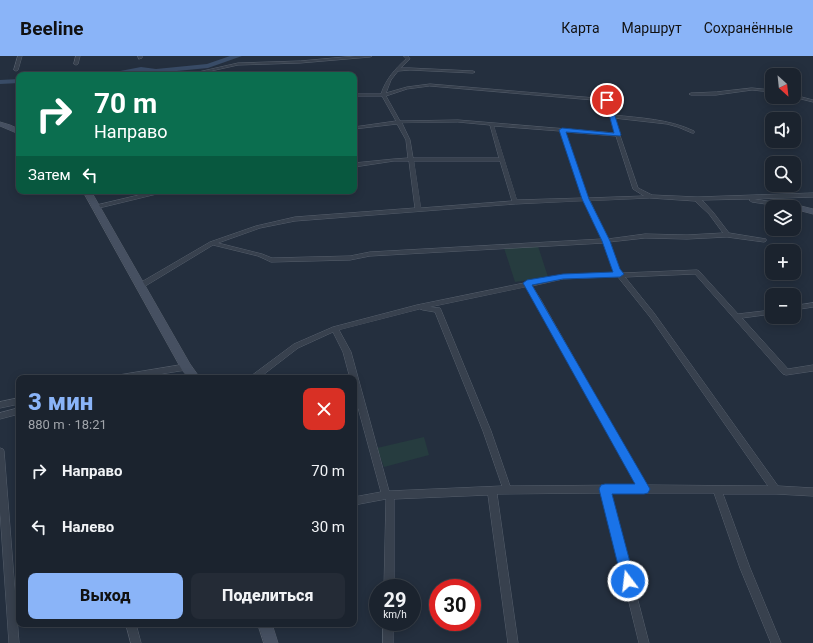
<!DOCTYPE html>
<html lang="ru">
<meta charset="utf-8">
<style>
:root{--surface:#1b232e;--page:#242b36;--text:#f1f3f6;--muted:#a0a4aa;--line:#39404a;--accent:#8ab4f8}
body{margin:0;font-family:Roboto,sans-serif;background:var(--page);color:var(--text);height:100vh;display:flex;flex-direction:column;font-size:15px;white-space:nowrap}
*{box-sizing:border-box;margin:0}
p{font-size:13px;color:var(--muted)}
.icon{flex:none;width:22px;height:22px;fill:none;stroke:currentColor;stroke-width:2;stroke-linecap:round;stroke-linejoin:round}
.map{position:relative;flex:1;overflow:hidden}
.panel{position:absolute;left:16px;top:319px;width:341px;height:252px;display:flex;flex-direction:column;background:var(--surface);border-radius:8px;box-shadow:0 2px 10px #0003,0 0 0 1px var(--line)}
.panel>*{flex:none}
.top-card{position:absolute;left:16px;top:16px;width:341px;height:122px;border-radius:8px;box-shadow:0 2px 10px #0003,0 0 0 1px var(--line);background:#0b6e4f;color:#fff;overflow:hidden}
.needle{width:26px;rotate:153deg}
.controls{position:absolute;left:765px;top:12px;display:grid;gap:8px}
.controls a{display:grid;place-items:center;width:36px;height:36px;border-radius:8px;background:var(--surface);box-shadow:0 2px 10px #0003,0 0 0 1px var(--line);font-size:20px}
.speed{position:absolute;left:369px;top:523px;display:flex;gap:8px;font-size:20px;font-weight:700;text-align:center}
.speed>*{display:grid;place-content:center;width:52px;height:52px;border-radius:50%;background:var(--surface);box-shadow:0 2px 10px #0003,0 0 0 1px var(--line);line-height:1}
.speed small{font-size:10px;font-weight:400}
.speed .limit{border:6px solid #d22;background:#fff;color:#111}
.pin{position:absolute;display:grid;place-items:center;width:34px;height:34px;color:#fff;margin:-17px;border:2px solid #fff;border-radius:50%;box-shadow:0 1px 4px #0007}
.me{position:absolute;width:44px;margin:-22px;rotate:345deg;stroke-linejoin:round;filter:drop-shadow(0 0 3px #0008)}
.turn{display:flex;align-items:center;gap:14px;height:84px;padding:0 12px;font-size:18px}
.turn .icon{width:52px;height:52px;stroke-width:2.5}
.turn b{display:block;font-size:28px;line-height:34px}
.then{display:flex;align-items:center;height:38px;padding:0 12px;background:#0003;gap:8px;font-size:15px}
.round{display:grid;place-items:center;flex:none;width:42px;height:42px;border-radius:8px;background:var(--page)}
.overview{display:flex;align-items:center;justify-content:space-between;height:68px;padding:0 12px}
h1{font-size:24px;font-weight:800;line-height:30px;color:var(--accent)}
.button{display:flex;gap:8px;margin-top:auto;padding:8px 12px}
.button a{flex:1;height:46px;border-radius:8px;background:var(--accent);color:#111;font-size:16px;font-weight:800;line-height:46px;text-align:center}
.button a+a{background:var(--page);color:var(--text)}
ul{padding:0;list-style:none}
li{display:flex;align-items:center;gap:12px;height:56px;padding:0 12px}
li div{flex:1}
li b{display:block;font-size:15px}
li em{font-style:normal}
header{display:flex;align-items:center;gap:24px;box-sizing:border-box;height:56px;padding:0 20px;background:var(--accent);color:#111}
header strong{font-size:19px}
nav{display:flex;gap:22px;margin-inline-start:auto;font-size:14px}
.map>svg:first-child{display:block}
</style>
<header>
<strong>Beeline</strong>
<nav><a>Карта</a><a>Маршрут</a><a>Сохранённые</a></nav>
</header>
<div class="map">
<svg width="813" height="587" viewBox="0 0 813 587">
<rect width="100%" height="100%" fill="#242f3e"/>
<!-- green -->
<g fill="#263c3f">
<path d="M538 190 548 221 515 226 504 192Z"/>
<path d="M424 381 429 399 384 411 377 392Z"/>
</g>
<g fill="none" stroke-linecap="round" stroke-linejoin="round">
<!-- river -->
<g fill="#394c67" fill-rule="evenodd">
<path d="M230 0H242L208 12 156 17 141 15 123 19H106L110 17 141 11 156 13 207 8Z"/>
<path d="M19 23V27L0 28V24Z"/>
</g>
<!-- street casing -->
<g stroke="#565f6c" stroke-width="1">
<g id="street">
<path d="M18 0H22L18 14 16 15 14 14Z"/>
<path d="M76 0H80L78 8 76 9 74 8Z"/>
<path d="M138 0H142V2L139 3Z"/>
<path d="M356 0H372L370 1 300 7 238 9 193 19H185L238 7 300 5Z"/>
<path d="M404 0H408L410 3 401 12H410L473 15 475 16 473 17 410 14 398 15 391 24 386 37 407 31 430 28 607 43 609 44 613 59C640 62 669 63 694 75V77H692L678 71 667 68 614 62 638 132 652 139 697 141 813 137V141L754 143 799 150V152H794V151H786L752 146 749 144 750 143 702 144 713 156 729 177 766 183V185L764 186 727 181 687 183 645 182 609 186 619 213 622 217 697 214 699 215 738 258 772 254V258L742 262 788 313 813 309V315L786 319 783 318 695 218 625 221 654 257 778 430 813 432V440L776 438H723L750 512 781 587H771L740 512 714 437H610L649 587H639L602 437 497 438 518 587H508L488 439 394 443V532H384L386 443 354 449V441L381 436 354 337V322H350L343 296 333 276 298 292 259 322H250L251 320 294 288 333 271 417 249 524 227 527 225 529 226 563 219 615 217 613 214 604 187 370 200 350 204 271 206 258 200 213 189 142 232H138L137 230 138 228 210 186 256 170 295 161 415 152 409 105H394L354 111V107L394 103 408 102 406 84 397 68 354 73V71L396 65 382 40H354V38H381C386 23 395 13 406 3ZM430 30 605 45 615 77 458 64 400 65 386 40 407 33ZM458 66 490 69 499 102H413L410 84 402 67ZM494 70 560 75 583 142 517 144ZM565 76 616 80 633 133 644 140 588 142ZM414 105H500L512 145 421 152ZM650 142 695 145 709 158 723 177 687 179 645 178 608 183 590 145ZM584 145 602 183 370 196 350 200 272 202 262 198 218 187 260 172 295 165 515 148ZM618 221 650 261 768 430 646 429 541 244 532 230 563 223ZM526 231 535 245 637 429 510 430 491 375 441 254 440 252 430 251ZM420 253 423 254 435 256 483 375 502 430 389 435 351 296 339 274Z"/>
<path d="M752 32 772 34V36L752 34 716 39H691L689 38 691 37 716 36Z"/>
<path d="M794 39 813 44V46L793 41H794Z"/>
<path d="M156 135H166L165 136 95 153 92 151 93 150Z"/>
<path d="M813 247V251L794 254V250Z"/>
<path d="M186 308 189 309 190 311 189 313 186 314 136 322H115L116 320 119 319Z"/>
<path d="M19 342V348L0 352V346Z"/>
<path d="M19 352V358L0 363V357Z"/>
<path d="M0 392 3 393 4 395 19 587H9L0 455Z"/>
<rect x="383" y="566" width="10" height="21"/>
<path d="M126 568H136L141 587H131Z"/>
</g>
</g>
<!-- secondary casing -->
<g stroke="#565f6c" stroke-width="1">
<g id="secondary">
<path d="M0 66 10 69 19 73V78L0 70Z"/>
<path d="M83 135H91L190 308 200 322H189L182 314Z"/>
<path d="M794 149H797L813 153V158L794 153Z"/>
<path d="M258 568H272L278 587H264Z"/>
</g>
</g>
<!-- street -->
<use href="#street" fill="#38414e" fill-rule="evenodd"/>
<!-- secondary -->
<use href="#secondary" fill="#465061" fill-rule="evenodd"/>
</g>
<!-- route -->
<path fill="#1a73e8" stroke="#114b97" d="M605 43 610 44 621 79 620 80 566 76 589 143 610 185 620 213 624 218 620 221 563 223 532 229 650 433 648 437 644 438H612L635 525 633 530 628 531 624 530 622 525 599 433 601 429 605 428H635L523 227 527 224 563 218 613 216 602 185 582 143 559 74 562 72 614 77Z"/>
</svg>
<div class="controls">
<a><svg class="needle" viewBox="-14 -14 28 28"><path d="M0-13l5 13h-10z" fill="#e53935"/><path d="M0 13l5-13h-10z" fill="#a0a4aa"/></svg></a>
<a><svg class="icon" aria-label="sound" viewBox="0 0 24 24"><path d="M4 9h4l5-4v14l-5-4H4zM17 9q2 3 0 6"/></svg></a>
<a><svg class="icon" aria-label="search" viewBox="0 0 24 24"><circle cx="10" cy="10" r="6"/><path d="M15 15l6 6"/></svg></a>
<a><svg class="icon" aria-label="layers" viewBox="0 0 24 24"><path d="M12 4l9 5-9 5-9-5zM3 14l9 5 9-5"/></svg></a>
<a>+</a>
<a>−</a>
</div>
<div class="speed"><div>29<small>km/h</small></div><div class="limit">30</div></div>
<div class="pin" style="left:607px;top:44px;background:#d93025"><svg class="icon" aria-label="arrive" viewBox="0 0 24 24"><path d="M6 21V4h12l-3 4 3 4H6"/></svg></div>
<svg class="me" style="left:628px;top:525px" viewBox="-20 -20 40 40"><circle r="17" fill="#1a73e8" stroke="#fff" stroke-width="3"/><path d="M0-11L8 9 0 5-8 9z" fill="#fff"/></svg>
<div class="top-card">
<div class="turn"><svg class="icon" aria-label="right" viewBox="0 0 24 24"><path d="M7 20v-9h11M14 6l5 5-5 5"/></svg><div><b>70 m</b>Направо</div></div>
<div class="then">Затем<svg class="icon" aria-label="left" viewBox="0 0 24 24"><path d="M17 20v-9H6M10 6l-5 5 5 5"/></svg></div>
</div>
<section class="panel">
<div class="overview"><div><h1>3 мин</h1><p>880 m · 18:21</p></div><a class="round" style="background:#d93025;color:#fff"><svg class="icon" aria-label="close" viewBox="0 0 24 24"><path d="M6 6l12 12M18 6L6 18"/></svg></a></div>
<ul>
<li><svg class="icon" aria-label="right" viewBox="0 0 24 24"><path d="M7 20v-9h11M14 6l5 5-5 5"/></svg><div><b>Направо</b></div><em>70 m</em></li>
<li><svg class="icon" aria-label="left" viewBox="0 0 24 24"><path d="M17 20v-9H6M10 6l-5 5 5 5"/></svg><div><b>Налево</b></div><em>30 m</em></li>
</ul>
<div class="button"><a>Выход</a><a>Поделиться</a></div>
</section>
</div>
